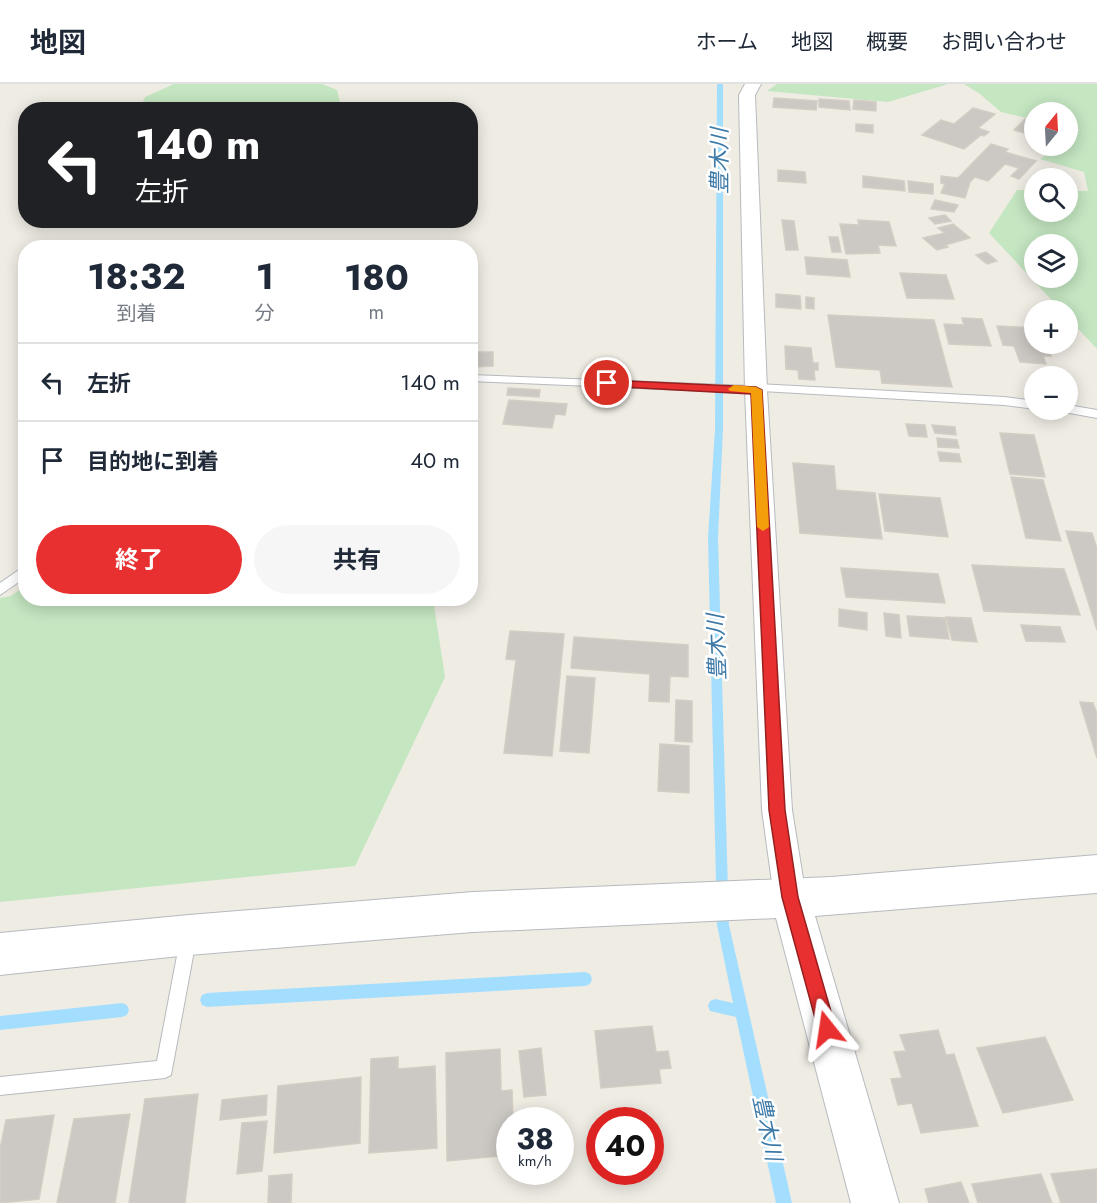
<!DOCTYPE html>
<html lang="ja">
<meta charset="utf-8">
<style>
:root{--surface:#fff;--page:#f6f6f7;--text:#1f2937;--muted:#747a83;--line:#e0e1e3;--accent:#e93030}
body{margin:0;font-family:Jost,"Noto Sans JP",sans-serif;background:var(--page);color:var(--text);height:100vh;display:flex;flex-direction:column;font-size:22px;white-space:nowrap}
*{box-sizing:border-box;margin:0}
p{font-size:20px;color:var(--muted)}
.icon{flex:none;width:33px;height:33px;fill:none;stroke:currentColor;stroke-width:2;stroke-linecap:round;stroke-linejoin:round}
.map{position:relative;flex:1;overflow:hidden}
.panel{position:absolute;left:18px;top:156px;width:460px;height:366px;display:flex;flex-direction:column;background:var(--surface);border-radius:24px;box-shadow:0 3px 15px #0003}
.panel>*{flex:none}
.guide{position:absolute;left:18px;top:18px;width:460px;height:126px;border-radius:24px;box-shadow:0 3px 15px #0003;background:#202124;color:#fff;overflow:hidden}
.needle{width:39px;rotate:18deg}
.tools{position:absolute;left:1024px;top:18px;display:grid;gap:12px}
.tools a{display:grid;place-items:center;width:54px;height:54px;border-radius:50%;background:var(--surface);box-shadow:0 3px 15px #0003;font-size:30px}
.speed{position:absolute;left:496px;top:1023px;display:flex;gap:12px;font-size:30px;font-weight:700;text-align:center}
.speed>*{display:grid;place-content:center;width:78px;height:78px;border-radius:50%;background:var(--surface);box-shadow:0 3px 15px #0003;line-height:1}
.speed small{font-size:15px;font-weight:400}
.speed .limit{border:9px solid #d22;background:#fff;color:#111}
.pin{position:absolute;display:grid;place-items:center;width:51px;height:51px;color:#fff;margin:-26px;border:3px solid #fff;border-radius:50%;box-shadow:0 2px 6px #0007}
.me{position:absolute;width:66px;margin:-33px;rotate:345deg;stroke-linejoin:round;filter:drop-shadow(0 0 4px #0008)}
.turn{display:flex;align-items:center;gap:21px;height:126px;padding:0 18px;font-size:27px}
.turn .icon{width:78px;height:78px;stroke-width:2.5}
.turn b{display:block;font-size:42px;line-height:51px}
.eta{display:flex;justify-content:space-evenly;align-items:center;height:102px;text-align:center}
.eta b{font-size:36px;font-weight:700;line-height:42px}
.primary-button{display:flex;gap:12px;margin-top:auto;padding:12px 18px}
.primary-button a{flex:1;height:69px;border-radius:36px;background:var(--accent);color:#fff;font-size:24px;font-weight:700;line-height:69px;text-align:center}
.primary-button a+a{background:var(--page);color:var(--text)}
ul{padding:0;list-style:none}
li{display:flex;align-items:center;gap:18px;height:78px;padding:0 18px;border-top:2px solid var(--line)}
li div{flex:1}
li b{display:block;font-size:22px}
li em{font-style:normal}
header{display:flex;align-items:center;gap:36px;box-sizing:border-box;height:84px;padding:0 30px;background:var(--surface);border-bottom:2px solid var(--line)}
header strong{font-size:28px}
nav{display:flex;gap:33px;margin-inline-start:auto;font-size:21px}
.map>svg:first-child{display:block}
</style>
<header>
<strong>地図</strong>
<nav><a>ホーム</a><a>地図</a><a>概要</a><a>お問い合わせ</a></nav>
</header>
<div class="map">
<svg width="1097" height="1119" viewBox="0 0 1097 1119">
<rect width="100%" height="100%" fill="#efece4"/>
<!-- green -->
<g fill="#c4e6c1" fill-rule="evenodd">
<path d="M174 0H322L337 6 341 22 339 26 140 25 145 13Z"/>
<path d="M777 0H948L888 18 767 7Z"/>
<path d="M964 0H1097V265L1068 234V226H1061L989 149 1017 106H1035V128H1068V107H1088L1084 88 1040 75 1059 62H1068V55L1080 46 1068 43V28H1035V36L1001 28 980 10ZM1035 160H1068V194H1035Z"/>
<path d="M25 502 26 514 433 515 445 593 355 782 0 818V514L11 512Z"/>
</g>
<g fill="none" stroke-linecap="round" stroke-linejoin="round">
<!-- stream -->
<g fill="#a4deff" fill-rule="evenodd">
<path d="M717 0H723V345L718 454 729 841 792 1119H776L736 933 710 927 708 922 710 917 715 915 733 919 717 841 708 454 715 345Z"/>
<path d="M585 888 590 890 592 895 590 900 585 902 207 923 202 921 200 916 202 911 207 909Z"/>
<path d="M122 919 127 921 129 926 127 931 122 933 0 946V932Z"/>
</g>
</g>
<!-- building -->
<g fill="#ccc9c4" stroke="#d3cdc3" stroke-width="1.5">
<path d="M774 14 817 17 816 26 773 23Z"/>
<path d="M819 15 849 17 850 26 819 23Z"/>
<path d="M854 16 876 18V27L853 25Z"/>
<path d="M973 24 995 30 978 44 989 48 984 52 981 51 964 65 922 51 941 36 954 40Z"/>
<path d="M1025 35 1035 38V52L1014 46Z"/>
<path d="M856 40 873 41V49L856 47Z"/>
<path d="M991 60 1008 65 1005 68 1036 77 1019 95 1011 92 1019 84 1005 80 988 97 975 93 970 98 965 114 941 109 945 100 941 99V92L958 94Z"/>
<path d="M778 86 805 88 806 99 778 97Z"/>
<path d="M863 92 904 97 905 107 863 103Z"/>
<path d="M908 97 933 100V110L909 108Z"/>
<path d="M935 116 958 121 954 128 931 125Z"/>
<path d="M945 131 951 137 935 140 929 134Z"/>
<path d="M782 136 794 137 798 166H786Z"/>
<path d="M858 136 889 138 896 162 878 161 880 169 846 170 840 140 859 141Z"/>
<path d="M953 140 970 154 945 161 948 163 937 166 923 154 945 149 938 144Z"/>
<path d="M829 153H838L841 168H832Z"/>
<path d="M321 158 358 162 357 164H318Z"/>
<path d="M986 168 997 177 987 180 976 171Z"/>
<path d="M805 173 847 176 850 193 807 190Z"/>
<path d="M900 189 946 191 954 215 907 214Z"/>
<path d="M776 210 800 212 801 225 776 223Z"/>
<path d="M806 213 814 214V225L806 224Z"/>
<path d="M828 231 934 236 952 303 882 299 880 286 836 283Z"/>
<path d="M962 234 982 235 991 262 949 260 944 240 964 241Z"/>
<path d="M997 242 1035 244V260H1046L1051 272H1043L1046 280 1020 278 1014 262 1003 261Z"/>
<path d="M785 262 811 264 813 279H818V286H814L815 296 799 295 798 286 786 285Z"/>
<path d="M471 268H493V282L471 283Z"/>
<path d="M508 304 540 306 539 313 507 311Z"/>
<path d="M509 316 567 320 565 331 555 330 552 344 503 340Z"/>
<path d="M906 340 925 341 927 353 909 352Z"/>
<path d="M932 341 955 343 956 351 935 349Z"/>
<path d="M1000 349 1034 351 1045 393 1010 390Z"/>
<path d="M937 354 957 356 959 364 938 363Z"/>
<path d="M938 368 959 370 961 378 940 377Z"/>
<path d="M793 379 834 382 836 406 875 409 882 455 800 449Z"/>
<path d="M1011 393 1043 396 1061 457 1026 454Z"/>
<path d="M879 410 940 414 948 453 885 447Z"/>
<path d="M1066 447 1092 449 1097 465V546Z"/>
<path d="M972 481 1064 485 1080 531 984 527Z"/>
<path d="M841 484 938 490 945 519 846 513Z"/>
<path d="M839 525 867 529V546L839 542Z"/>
<path d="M884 529 899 531 901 554 886 552Z"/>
<path d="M907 532 945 534 949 555 910 552Z"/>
<path d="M946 533 971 534 977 558 952 556Z"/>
<path d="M1021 541 1060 543 1065 558 1026 557Z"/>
<path d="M510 547 564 550 552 672 504 669 516 576 506 575Z"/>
<path d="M574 553 688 561V593L670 592 669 618 649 617 650 590 571 584Z"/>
<path d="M567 592 595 594 589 669 560 667Z"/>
<path d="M676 616 692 617V658L675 657Z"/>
<path d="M1080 618 1093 619 1097 630V674Z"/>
<path d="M660 660 689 662V709L658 707Z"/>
<path d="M652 942 656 968 668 967 671 984 659 985 661 999 601 1004 595 947Z"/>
<path d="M938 946 946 971 954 970 978 1042 921 1049 912 1019 898 1021 891 995 902 994 894 968 906 967 900 951Z"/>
<path d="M1045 953 1073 1016 1003 1029 977 964Z"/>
<path d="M541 964 546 1011 524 1013 519 967Z"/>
<path d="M500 965 501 1007 512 1006 513 1036H510V1071L447 1077 446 969Z"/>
<path d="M398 973V985L435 982 437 1064 369 1069 371 975Z"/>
<path d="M361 993 360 1059 274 1069 278 1002Z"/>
<path d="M198 1010 185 1119H129L145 1015Z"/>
<path d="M267 1011 266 1031 220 1036 222 1016Z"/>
<path d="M130 1030 115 1119H57L74 1035Z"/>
<path d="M54 1031 39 1115 0 1119V1065L6 1036Z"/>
<path d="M267 1037 262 1087 237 1090 242 1039Z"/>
<path d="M1097 1085V1119H1061L1051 1090Z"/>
<path d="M292 1090 291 1119H268L269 1092Z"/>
<path d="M1041 1090 1052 1119H978L972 1100Z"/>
<path d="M961 1098 969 1119H929L925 1105Z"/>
</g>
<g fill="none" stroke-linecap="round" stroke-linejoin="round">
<!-- lane casing -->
<g stroke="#b7babe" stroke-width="2">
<g id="lane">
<path d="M471 291 751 302 756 300 1004 313 1035 317V325L1004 321 761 307 756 309 471 297Z"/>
<path d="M1068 321 1097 326V334L1064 328 1063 326H1068Z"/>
<path d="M26 481V493L0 511V499Z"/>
<path d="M188 848 194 850 196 856 171 991 165 994 0 1011V993L157 977 180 856 182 850Z"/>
</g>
</g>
<!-- street casing -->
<g stroke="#b7babe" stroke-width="2">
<path id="street" d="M745 0H761L755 11 767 306 792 726 806 813 801 824 790 829 779 824 774 813 762 726 745 306 739 11Z"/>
</g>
<!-- secondary casing -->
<g stroke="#b6babe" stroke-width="2">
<path id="secondary" d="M1097 771V809L815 832 899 1119H851L776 834 473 848 189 871 0 891V849L189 831 473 808 831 793Z"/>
</g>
<!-- lane -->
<use href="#lane" fill="#fff" fill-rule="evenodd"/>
<!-- street -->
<use href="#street" fill="#fff" fill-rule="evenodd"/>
<!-- secondary -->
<use href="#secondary" fill="#fff" fill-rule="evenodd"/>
</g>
<!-- route -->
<path fill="#e93030" stroke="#971f1f" stroke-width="1.5" d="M607 296 756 303 762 306 785 726 798 813 836 945 833 951 827 953 821 951 818 945 782 813 769 726 751 310 603 302 602 299Z"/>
<!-- slow -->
<path fill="#f59e0b" d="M734 301 756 303 762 306 769 443 763 447 757 443 751 309 730 307 728 305Z"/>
<g text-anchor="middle" stroke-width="5" stroke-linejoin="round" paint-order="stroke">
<!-- water labels -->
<g font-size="22" font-style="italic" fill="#3e7aa8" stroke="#fff">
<text transform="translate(719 77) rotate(-90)" y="8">豊木川</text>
<text transform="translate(716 563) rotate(-92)" y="8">豊木川</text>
<text transform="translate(768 1044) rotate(78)" y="8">豊木川</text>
</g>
</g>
</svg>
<div class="tools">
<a><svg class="needle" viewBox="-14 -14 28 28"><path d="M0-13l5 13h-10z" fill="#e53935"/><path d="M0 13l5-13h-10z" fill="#747a83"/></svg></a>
<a><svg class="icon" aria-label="search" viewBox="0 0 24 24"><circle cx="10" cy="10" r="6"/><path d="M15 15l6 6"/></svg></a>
<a><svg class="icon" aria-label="layers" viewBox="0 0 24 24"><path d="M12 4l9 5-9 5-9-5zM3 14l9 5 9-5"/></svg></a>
<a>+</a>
<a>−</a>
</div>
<div class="speed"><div>38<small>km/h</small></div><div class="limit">40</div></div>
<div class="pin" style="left:607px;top:299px;background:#d93025"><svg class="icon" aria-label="arrive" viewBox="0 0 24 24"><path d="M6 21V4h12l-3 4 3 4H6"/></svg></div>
<svg class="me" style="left:827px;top:945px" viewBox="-20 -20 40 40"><path d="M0-17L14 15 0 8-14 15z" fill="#e93030" stroke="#fff" stroke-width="4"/></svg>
<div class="guide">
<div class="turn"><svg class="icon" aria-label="left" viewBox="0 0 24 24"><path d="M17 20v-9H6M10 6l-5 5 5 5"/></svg><div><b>140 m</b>左折</div></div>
</div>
<section class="panel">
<div class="eta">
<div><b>18:32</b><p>到着</p></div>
<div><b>1</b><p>分</p></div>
<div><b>180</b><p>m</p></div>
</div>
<ul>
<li><svg class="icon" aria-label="left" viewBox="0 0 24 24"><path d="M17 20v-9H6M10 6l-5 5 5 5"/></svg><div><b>左折</b></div><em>140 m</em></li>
<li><svg class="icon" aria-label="arrive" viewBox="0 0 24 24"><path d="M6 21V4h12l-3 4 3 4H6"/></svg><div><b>目的地に到着</b></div><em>40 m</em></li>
</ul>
<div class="primary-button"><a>終了</a><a>共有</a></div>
</section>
</div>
